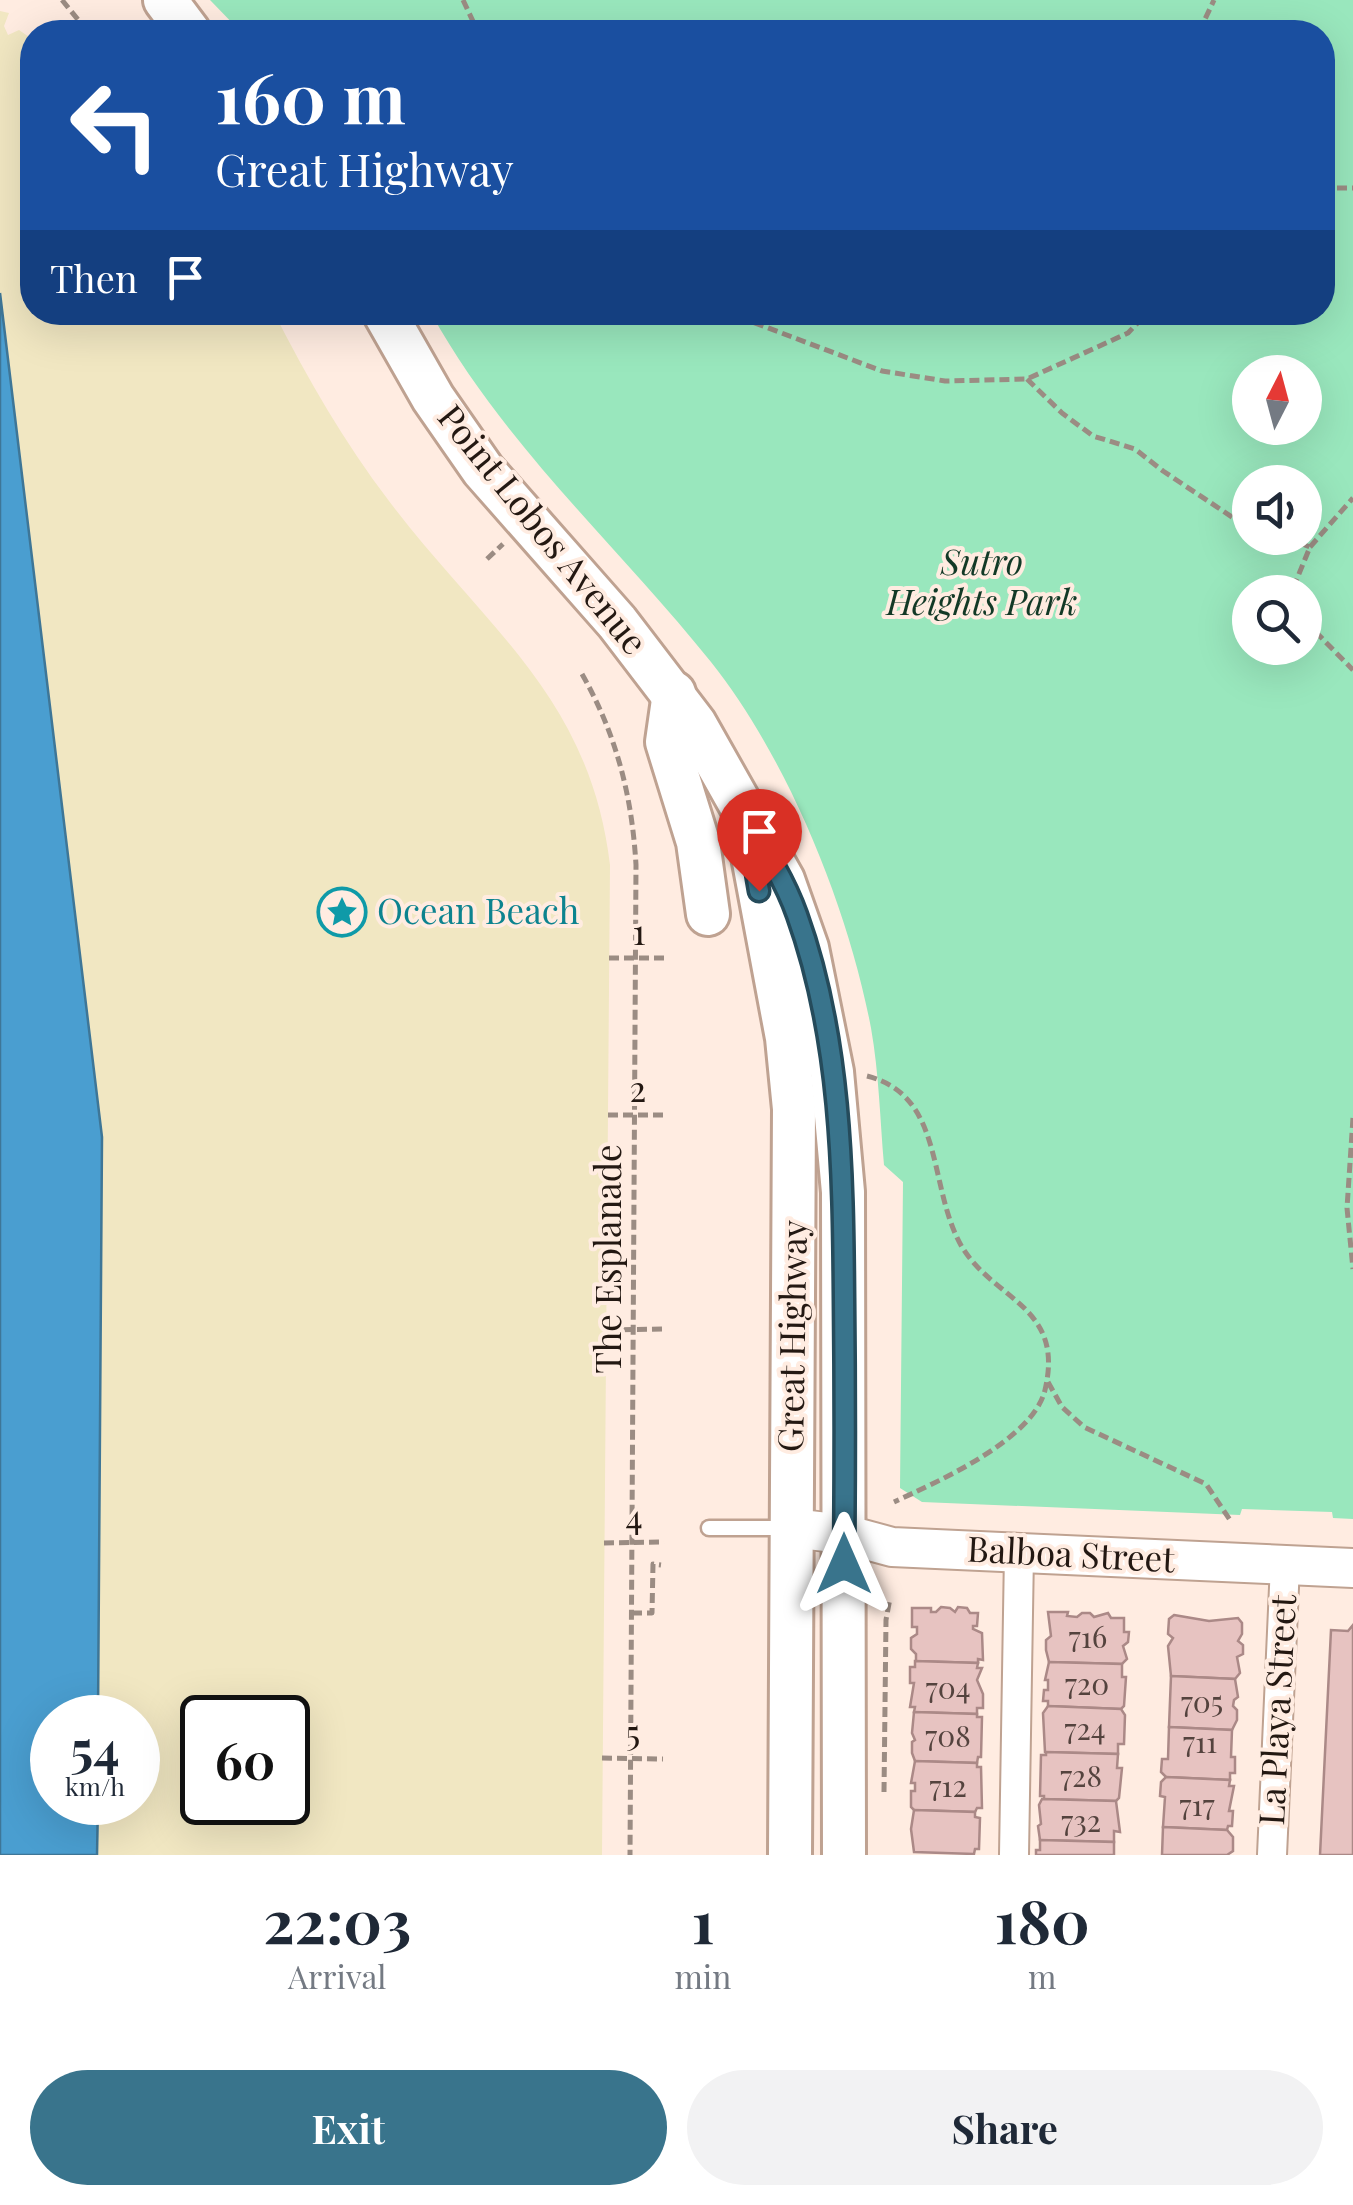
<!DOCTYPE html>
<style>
:root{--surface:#fff;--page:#f2f2f3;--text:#1f2937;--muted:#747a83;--accent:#39748c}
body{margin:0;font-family:"Playfair Display",serif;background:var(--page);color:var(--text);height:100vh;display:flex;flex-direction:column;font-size:38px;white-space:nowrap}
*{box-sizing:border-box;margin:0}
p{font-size:32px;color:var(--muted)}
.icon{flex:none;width:55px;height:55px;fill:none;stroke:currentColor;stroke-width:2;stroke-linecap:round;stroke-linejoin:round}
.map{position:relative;height:1855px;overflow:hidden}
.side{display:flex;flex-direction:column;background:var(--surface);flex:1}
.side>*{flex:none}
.guide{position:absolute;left:20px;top:20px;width:1315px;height:305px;border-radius:40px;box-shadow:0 10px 40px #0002;background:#1a4fa0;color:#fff;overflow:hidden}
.needle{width:65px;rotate:6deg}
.buttons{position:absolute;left:1232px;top:355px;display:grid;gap:20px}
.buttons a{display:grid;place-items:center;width:90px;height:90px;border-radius:50%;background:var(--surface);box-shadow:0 10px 40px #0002;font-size:50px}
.speed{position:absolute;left:30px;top:1695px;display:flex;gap:20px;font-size:50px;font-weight:700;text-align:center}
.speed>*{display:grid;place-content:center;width:130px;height:130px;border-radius:50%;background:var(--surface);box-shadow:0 10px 40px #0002;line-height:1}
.speed small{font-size:25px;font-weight:400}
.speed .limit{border:5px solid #111;border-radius:15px;background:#fff;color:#111}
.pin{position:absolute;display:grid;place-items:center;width:85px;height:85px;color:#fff;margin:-102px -42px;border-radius:50% 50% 50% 0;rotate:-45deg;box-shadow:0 0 10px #0007}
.pin .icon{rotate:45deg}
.me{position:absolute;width:110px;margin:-55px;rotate:0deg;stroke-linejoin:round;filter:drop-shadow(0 0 8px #0008)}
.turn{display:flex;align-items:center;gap:35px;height:210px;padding:0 30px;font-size:45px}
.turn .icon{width:130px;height:130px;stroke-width:2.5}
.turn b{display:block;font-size:70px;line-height:85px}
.then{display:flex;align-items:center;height:95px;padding:0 30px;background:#0003;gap:20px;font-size:38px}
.eta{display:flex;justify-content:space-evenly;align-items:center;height:170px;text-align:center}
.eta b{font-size:60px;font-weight:700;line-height:70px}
.button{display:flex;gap:20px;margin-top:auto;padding:20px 30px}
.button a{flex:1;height:115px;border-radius:60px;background:var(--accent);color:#fff;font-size:40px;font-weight:700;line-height:115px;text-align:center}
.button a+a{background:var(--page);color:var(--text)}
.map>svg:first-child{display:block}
</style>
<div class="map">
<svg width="1353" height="1855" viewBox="0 0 1353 1855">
<rect width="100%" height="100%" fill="#ffece1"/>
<!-- green -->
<path fill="#99e7bd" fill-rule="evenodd" d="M210 0H1353V1519L1333 1518 1332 1512 1242 1509 1240 1515 922 1502 900 1488 903 1182 884 1165C880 1119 879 1073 871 1028 848 907 788 759 711 662 617 545 504 445 431 313L1322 312V32H241ZM1250 372H1305V428H1250ZM1250 482H1305V538H1250ZM1250 592H1305V648H1250Z"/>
<!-- sand -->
<path fill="#f1e7c2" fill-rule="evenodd" d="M0 11 9 13 4 26 8 35 19 30 32 39V312L274 313C308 379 344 442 389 501 484 627 590 696 610 865L602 1855H97L98 1803 138 1802V1718L98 1717 102 1137 0 293ZM202 1718H288V1802H202Z"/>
<!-- water -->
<path fill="#4a9ed0" stroke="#3e7697" stroke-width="2.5" d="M0 293 102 1137 98 1717 52 1718V1802L98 1803 97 1855H0Z"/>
<!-- building -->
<g fill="#e7c3c1" stroke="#ab8987" stroke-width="2.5">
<path d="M941 1607 950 1608 955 1612 958 1607 967 1608 970 1613H978L977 1626H973V1629L982 1633 983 1660 978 1659V1663L916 1661V1654L911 1649V1638L917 1634V1627H912V1608H931V1612H936Z"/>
<path d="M1048 1612H1068L1067 1616 1077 1617 1082 1613H1090L1094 1617 1108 1613 1111 1618H1124V1632H1129L1128 1642 1123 1646 1127 1659 1122 1664 1049 1662 1046 1650V1640L1051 1636Z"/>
<path d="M1174 1615 1209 1621 1238 1618 1242 1623V1634L1238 1641 1243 1645V1654L1237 1657 1240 1673 1235 1679 1171 1676 1168 1646 1173 1638 1168 1634 1169 1619Z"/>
<path d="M1353 1625V1855H1320L1331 1630 1348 1631Z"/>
<path d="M915 1661 978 1663 977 1668H982L977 1680 983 1694V1708H977V1714L914 1712 915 1707H910L914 1683H910V1667H915Z"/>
<path d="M1049 1662 1122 1664V1677H1126L1124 1706 1121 1709 1048 1706V1701H1043L1044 1690H1048V1680H1045Z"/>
<path d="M1171 1676 1235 1679 1238 1697 1234 1700 1233 1706 1237 1710V1720L1232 1730 1169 1727Z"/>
<path d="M1048 1706 1121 1709 1125 1715 1124 1744H1118V1754L1045 1752 1043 1713Z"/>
<path d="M914 1712 977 1714V1717H982L981 1757H978L977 1763 915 1761 912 1753V1742L915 1740 912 1733Z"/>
<path d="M1169 1727 1232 1730 1231 1757H1235V1773H1230V1780L1166 1777 1161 1772 1162 1759H1168Z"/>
<path d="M1046 1752 1118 1754 1117 1768H1122L1119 1798 1116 1801 1044 1799V1796H1040L1041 1755H1046Z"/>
<path d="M915 1761 977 1763V1767H981L982 1808H977L975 1812 914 1810 911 1807V1791H915V1783H911Z"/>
<path d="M1166 1777 1230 1780 1229 1786H1234L1229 1811H1233L1232 1826H1228L1227 1830 1163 1827 1165 1797 1160 1796 1161 1782Z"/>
<path d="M1042 1799 1116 1801 1120 1832 1114 1831V1842L1040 1840 1038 1826 1041 1824 1039 1805Z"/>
<path d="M914 1810 975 1812V1817L980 1818 979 1849H975L974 1854 914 1852 911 1829Z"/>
<path d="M1163 1827 1227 1830 1233 1837V1851L1227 1855H1162Z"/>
<path d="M1040 1840 1114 1842V1855H1036V1850H1040Z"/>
</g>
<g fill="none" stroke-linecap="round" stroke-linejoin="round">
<!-- lane casing -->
<g stroke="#bfa291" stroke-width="19">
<path id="lane" d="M709 1528H789"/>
</g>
<!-- street casing -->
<g stroke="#bfa291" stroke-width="32">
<g id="street">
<path d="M1014 1855 1019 1553"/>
<path d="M1272 1855 1285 1565"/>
</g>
</g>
<!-- secondary casing -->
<g stroke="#bfa291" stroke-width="42">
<path id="secondary" d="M791 1528 844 1534 892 1547 1353 1568"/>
</g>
<!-- primary casing -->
<g stroke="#bfa291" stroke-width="48">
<g id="primary">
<path d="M165 0 189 32"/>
<path d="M384 312 433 398 483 470 617 622 695 724 783 880 807 948 832 1072 843 1192 844 1855"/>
<path d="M674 693 667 742 698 842 708 914"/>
<path d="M752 851 787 1038 794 1109 790 1855"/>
</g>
</g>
<!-- path -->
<g stroke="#9b8c83" stroke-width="5" stroke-dasharray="10 5" stroke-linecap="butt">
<path d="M62 0 88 32"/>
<path d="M463 0 478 32"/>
<path d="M1199 32 1214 0"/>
<path d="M1322 188H1353"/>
<path d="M726 312 882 371 945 381 1027 379 1128 333 1148 312"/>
<path d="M1027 379 1062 413 1093 436 1135 449 1163 471 1250 529"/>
<path d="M1286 538 1310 547 1294 586 1296 592"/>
<path d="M1310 547 1353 498"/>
<path d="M487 559 503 544"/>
<path d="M1305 621 1353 670"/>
<path d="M582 674C616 734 632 795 636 865L630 1855"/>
<path d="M609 958H669"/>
<path d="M867 1076C946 1096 927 1187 962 1247 995 1301 1065 1306 1045 1390 1033 1440 937 1482 894 1502"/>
<path d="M608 1115H668"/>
<path d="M1353 1118 1347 1208 1353 1269"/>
<path d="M607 1330 666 1329"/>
<path d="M1048 1382 1062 1407 1084 1427 1206 1484 1230 1520"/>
<path d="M604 1543 664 1542"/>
<path d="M632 1613H652L653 1564 661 1565"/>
<path d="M602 1758 663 1759"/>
<path d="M884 1792 886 1620 890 1598"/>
</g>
<!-- lane -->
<use href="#lane" stroke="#fff" stroke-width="14"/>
<!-- street -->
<use href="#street" stroke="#fff" stroke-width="28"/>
<!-- secondary -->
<use href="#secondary" stroke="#fff" stroke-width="38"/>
<!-- primary -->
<use href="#primary" stroke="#fff" stroke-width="42"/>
</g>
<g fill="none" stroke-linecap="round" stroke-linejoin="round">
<!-- route casing -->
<g stroke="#254b5b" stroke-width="25">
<path id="route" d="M759 891 747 821C766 851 785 881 797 915 841 1037 843 1170 844 1298 845 1387 845 1475 844 1564"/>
</g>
<!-- route -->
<use href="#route" stroke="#39748c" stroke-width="18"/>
</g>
<!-- icons -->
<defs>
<g id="sight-ring" transform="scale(2.5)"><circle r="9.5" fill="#ffece1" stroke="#0f9aa8" stroke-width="1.5"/><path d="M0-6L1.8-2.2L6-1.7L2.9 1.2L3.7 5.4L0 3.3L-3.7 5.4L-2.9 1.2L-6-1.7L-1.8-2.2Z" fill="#0f9aa8"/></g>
</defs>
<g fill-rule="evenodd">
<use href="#sight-ring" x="342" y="912"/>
</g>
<g text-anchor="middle" stroke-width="8" stroke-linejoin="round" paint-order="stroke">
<!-- number labels -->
<g font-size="30" fill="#54433e">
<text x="1088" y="1648">716</text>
<text x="1087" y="1695">720</text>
<text x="948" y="1699">704</text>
<text x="1202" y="1713">705</text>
<text x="1085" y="1740">724</text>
<text x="948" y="1747">708</text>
<text x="1200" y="1753">711</text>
<text x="1081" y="1787">728</text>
<text x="948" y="1797">712</text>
<text x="1197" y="1816">717</text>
<text x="1081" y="1832">732</text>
</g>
<!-- street labels -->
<g font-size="35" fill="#231812" stroke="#ffece1">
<text transform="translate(542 530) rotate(51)" y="12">Point Lobos Avenue</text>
<text x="639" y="945">1</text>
<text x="638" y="1102">2</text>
<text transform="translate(609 1259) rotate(-90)" y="12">The Esplanade</text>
<text transform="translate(793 1336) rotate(-89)" y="12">Great Highway</text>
<text transform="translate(634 1518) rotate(-1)" y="12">4</text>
<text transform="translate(1071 1555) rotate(3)" y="12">Balboa Street</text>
<text transform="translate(1278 1710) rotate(-87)" y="12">La Playa Street</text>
<text x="633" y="1746">5</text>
</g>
<!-- park labels -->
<g font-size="35" font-style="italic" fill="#123926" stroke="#ffece1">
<text x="982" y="575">Sutro<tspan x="982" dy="40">Heights Park</tspan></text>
</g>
<!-- culture labels -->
<g font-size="35" fill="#0d838f" stroke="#ffece1" text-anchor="start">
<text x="377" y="924">Ocean Beach</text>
</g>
</g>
</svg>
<div class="buttons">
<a><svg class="needle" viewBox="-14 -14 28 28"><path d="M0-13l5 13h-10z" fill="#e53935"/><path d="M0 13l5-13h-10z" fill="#747a83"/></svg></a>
<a><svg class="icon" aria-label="sound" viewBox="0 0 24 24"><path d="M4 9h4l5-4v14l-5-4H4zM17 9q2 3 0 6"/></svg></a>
<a><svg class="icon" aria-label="search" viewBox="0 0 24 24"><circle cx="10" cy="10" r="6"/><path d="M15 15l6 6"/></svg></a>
</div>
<div class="speed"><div>54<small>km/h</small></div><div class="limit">60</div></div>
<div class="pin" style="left:759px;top:891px;background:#d93025"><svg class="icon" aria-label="arrive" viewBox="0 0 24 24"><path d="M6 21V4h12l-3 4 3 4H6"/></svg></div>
<svg class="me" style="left:844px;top:1564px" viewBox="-20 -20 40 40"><path d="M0-17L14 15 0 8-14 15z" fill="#39748c" stroke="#fff" stroke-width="4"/></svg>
<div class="guide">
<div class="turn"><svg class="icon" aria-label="left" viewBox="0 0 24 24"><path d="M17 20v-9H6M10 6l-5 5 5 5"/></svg><div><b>160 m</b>Great Highway</div></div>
<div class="then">Then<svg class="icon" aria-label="arrive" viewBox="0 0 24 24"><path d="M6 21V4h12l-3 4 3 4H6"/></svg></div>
</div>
</div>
<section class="side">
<div class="eta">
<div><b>22:03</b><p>Arrival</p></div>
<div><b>1</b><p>min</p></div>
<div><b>180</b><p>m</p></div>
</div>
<div class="button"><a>Exit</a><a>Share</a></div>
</section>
